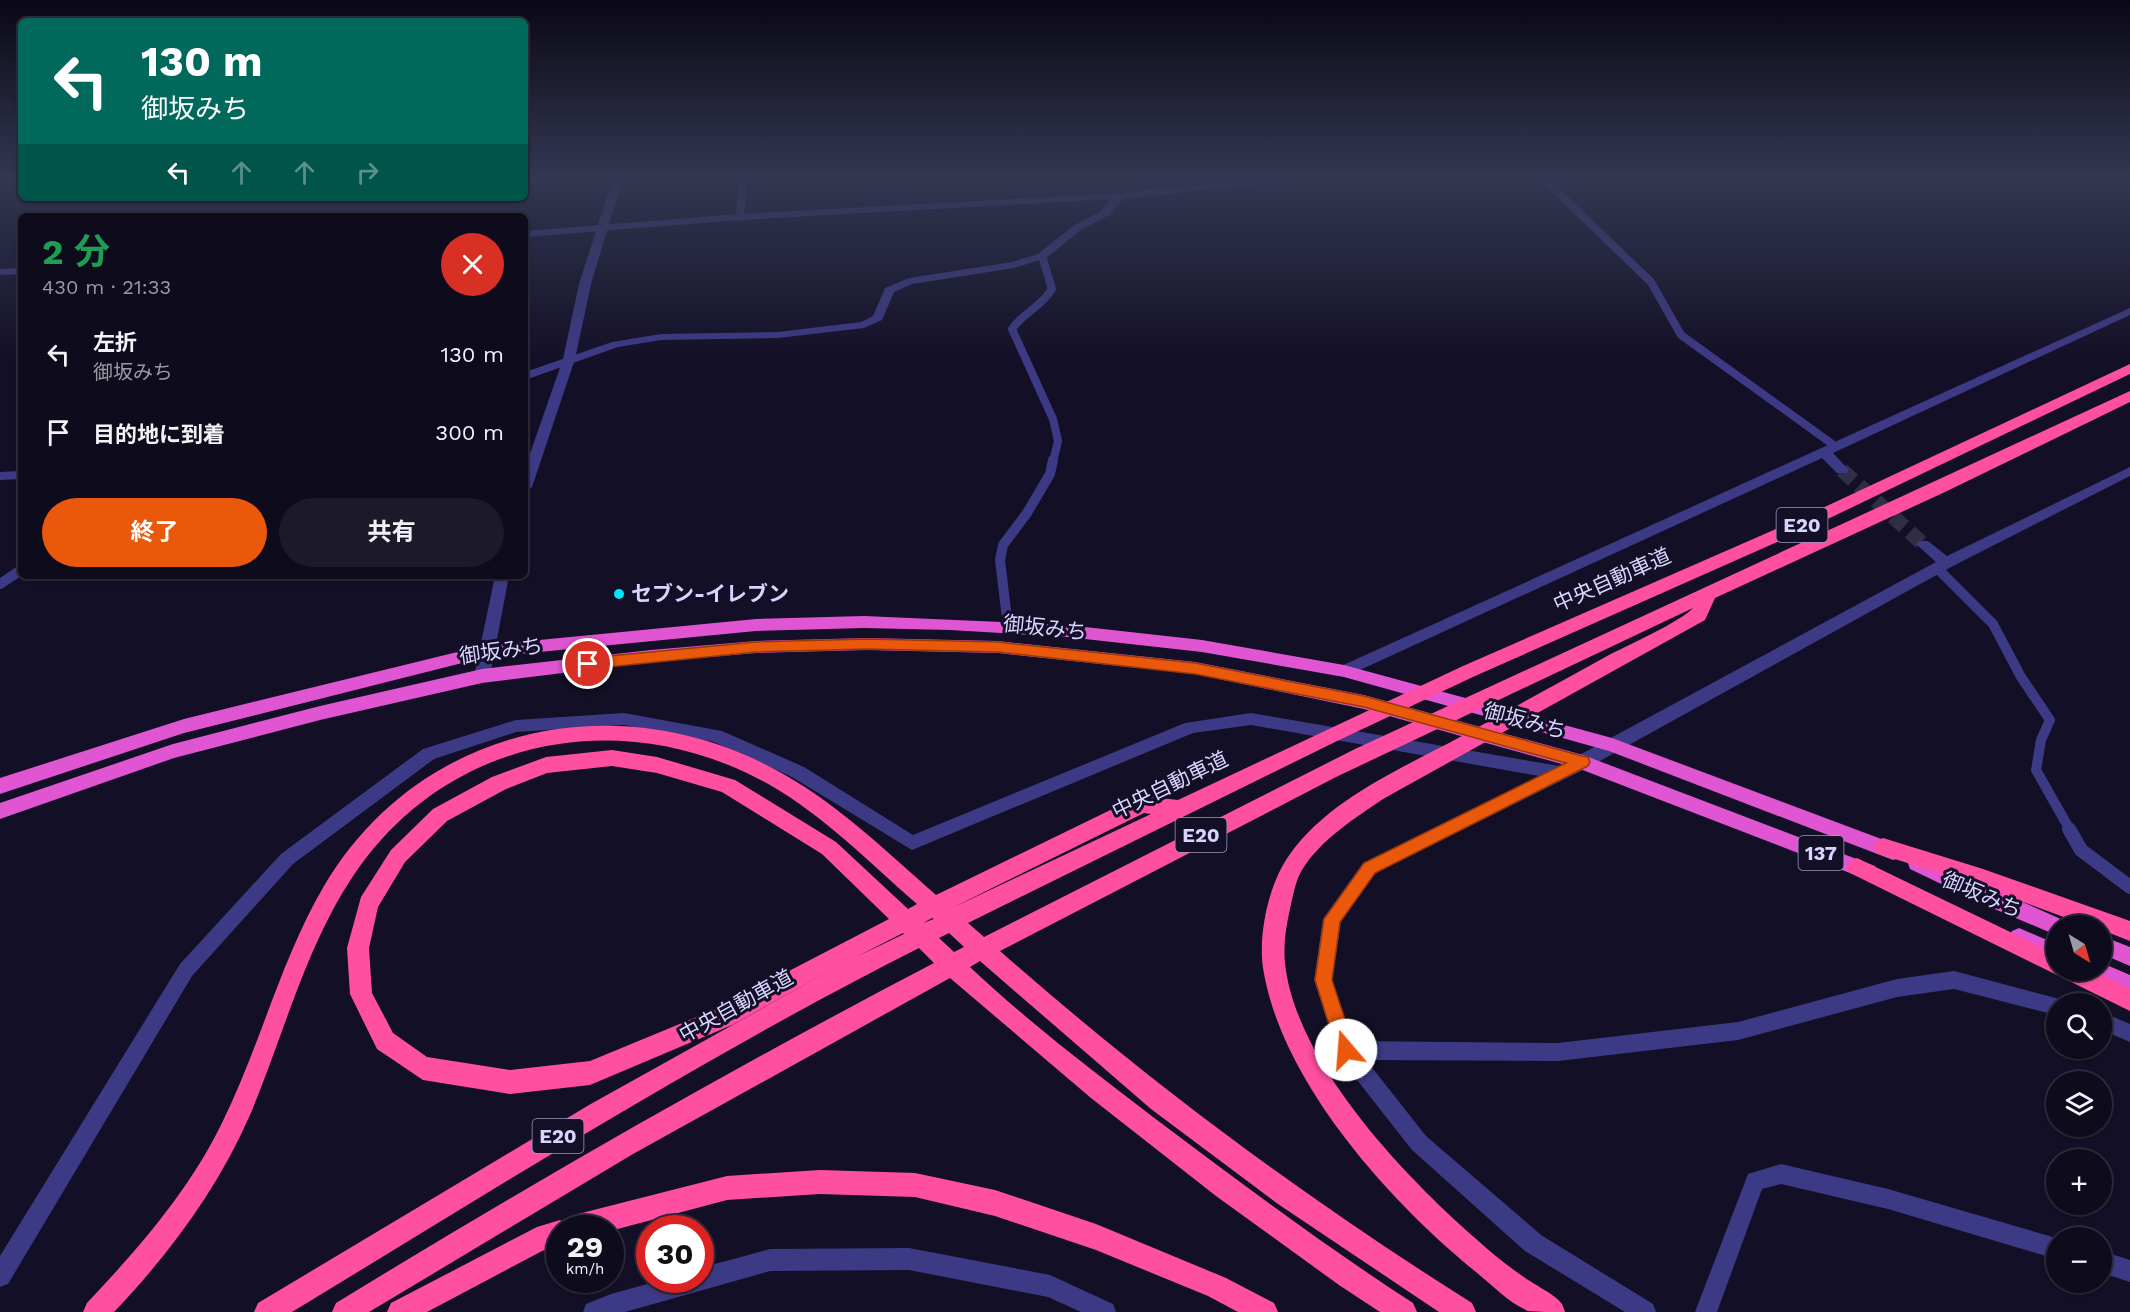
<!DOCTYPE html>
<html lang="ja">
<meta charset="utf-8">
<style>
:root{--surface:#0e0b1c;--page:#1c1929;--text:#f1f3f6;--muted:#9b9ba3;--line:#2e2b3b;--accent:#ea580c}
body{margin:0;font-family:"Work Sans","Noto Sans JP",sans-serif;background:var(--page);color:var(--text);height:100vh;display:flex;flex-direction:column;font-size:22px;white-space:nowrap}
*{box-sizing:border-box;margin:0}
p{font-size:20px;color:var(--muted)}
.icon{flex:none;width:33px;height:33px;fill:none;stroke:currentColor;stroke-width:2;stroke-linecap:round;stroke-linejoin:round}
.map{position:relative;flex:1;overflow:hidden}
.panel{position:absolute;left:18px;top:213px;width:510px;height:366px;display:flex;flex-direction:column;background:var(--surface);border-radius:9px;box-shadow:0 2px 4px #0004,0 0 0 2px var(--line)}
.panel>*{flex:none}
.top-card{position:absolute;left:18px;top:18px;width:510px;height:183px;border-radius:9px;box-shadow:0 2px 4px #0004,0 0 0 2px var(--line);background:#00695c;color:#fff;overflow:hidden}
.needle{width:39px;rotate:143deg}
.controls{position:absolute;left:2046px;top:915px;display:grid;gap:12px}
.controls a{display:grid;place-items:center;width:66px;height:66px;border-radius:50%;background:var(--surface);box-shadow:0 2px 4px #0004,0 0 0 2px var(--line);font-size:30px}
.speed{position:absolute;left:546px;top:1215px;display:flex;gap:12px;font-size:30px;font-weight:700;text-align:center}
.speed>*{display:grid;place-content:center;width:78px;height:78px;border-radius:50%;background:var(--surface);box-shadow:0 2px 4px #0004,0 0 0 2px var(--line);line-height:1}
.speed small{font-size:15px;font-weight:400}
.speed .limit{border:9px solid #d22;background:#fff;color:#111}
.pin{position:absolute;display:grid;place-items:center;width:51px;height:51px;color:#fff;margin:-26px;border:3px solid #fff;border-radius:50%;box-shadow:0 2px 6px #0007}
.me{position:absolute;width:66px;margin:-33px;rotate:342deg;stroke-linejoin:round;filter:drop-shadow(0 0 4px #0008)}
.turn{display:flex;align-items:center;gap:21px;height:126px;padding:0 24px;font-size:27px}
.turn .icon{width:78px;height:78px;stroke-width:2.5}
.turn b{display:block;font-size:42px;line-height:51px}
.lanes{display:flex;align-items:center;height:57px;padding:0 24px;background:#0003;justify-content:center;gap:30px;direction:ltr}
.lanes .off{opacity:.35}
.round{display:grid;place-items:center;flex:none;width:63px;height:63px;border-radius:32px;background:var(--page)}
.headline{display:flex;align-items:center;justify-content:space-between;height:102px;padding:0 24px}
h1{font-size:36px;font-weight:700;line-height:45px;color:#1e9e55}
.primary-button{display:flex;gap:12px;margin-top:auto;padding:12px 24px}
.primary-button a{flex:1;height:69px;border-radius:36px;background:var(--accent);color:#fff;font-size:24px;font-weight:700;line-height:69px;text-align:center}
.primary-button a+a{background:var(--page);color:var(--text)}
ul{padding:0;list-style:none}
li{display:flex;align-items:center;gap:18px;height:78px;padding:0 24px}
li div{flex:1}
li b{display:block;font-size:22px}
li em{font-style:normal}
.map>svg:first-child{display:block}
</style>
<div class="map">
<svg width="2130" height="1312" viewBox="0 0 2130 1312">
<rect width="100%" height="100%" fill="#130f26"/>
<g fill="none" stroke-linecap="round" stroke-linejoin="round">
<!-- minor-tunnel -->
<path stroke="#312d47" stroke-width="15" stroke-dasharray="15 8" stroke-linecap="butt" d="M1842 470 1923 544"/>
<!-- service-far2 -->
<g stroke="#3d3a85" stroke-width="8">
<path d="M1543 178 1651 282 1681 335 1835 446"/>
<path d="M740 217 743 178"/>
<path d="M1042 256 1052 289C1042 306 1023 313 1012 329L1053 419 1058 441 1053 462"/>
</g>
<!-- service-far1 -->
<g stroke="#3d3a85" stroke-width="10">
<path d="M1937 568 1993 624 2021 677 2050 720 2041 740 2036 770 2070 830"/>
<path d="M0 584 21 570"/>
<path d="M1008 627 1000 560 1003 545 1027 513 1050 474 1053 460"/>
</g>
<!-- service -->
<path stroke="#3d3a85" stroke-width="14" d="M2069 829 2081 850 2130 887"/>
<!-- minor -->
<g fill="#3d3a85" fill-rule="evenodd">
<path d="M1257 178H1294L1289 181 1123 199 1109 215 1081 230 1046 258 1014 268 912 284 894 292 882 320 864 328 778 338 661 340 618 347 525 380V372L612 342 661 334 778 332 861 322 873 316 885 288 909 278 1012 262 1038 254 1073 226 1101 211 1111 199 740 220 525 237V231L740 214 1120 193Z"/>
<path d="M21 268V274L0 275V269Z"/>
<path d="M2130 308V315L1833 453 1849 470 1847 473H1837L1822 458 1349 675H1339L1336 671 1339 667Z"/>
<path d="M2130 467V476L1951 567 1589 767 1375 873 1341 922 1332 980 1352 1041 1558 1043 1738 1022 1897 979 1954 971 2063 1000 2064 1004H2056V1015L1954 989 1897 997 1738 1040 1558 1061 1366 1060 1426 1136 1541 1235 1653 1304 1656 1312H1625L1525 1251 1412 1150 1339 1057 1314 980 1323 919 1363 863 1539 776 1251 725 1193 733 912 850 792 777 714 742 624 725 516 732 434 759 293 864 192 976 8 1284 0 1287V1256L180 964 281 854 423 749 516 720 624 713 722 731 804 767 913 835 1185 723 1251 713 1559 766 1936 562 1916 544 1918 541H1928L1947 556Z"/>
<path d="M21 471V479L0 480V472Z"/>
<path d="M2102 1012 2130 1024V1042L2102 1030Z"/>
<path d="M1781 1164 1888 1189 2056 1238V1259L1888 1209 1781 1184 1762 1189 1717 1312H1695L1748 1174Z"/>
<path d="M909 1248 1050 1275 1113 1304 1116 1312H1081L1048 1297 909 1270 770 1271 625 1312H583L586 1304 611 1294 662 1280H700V1268L770 1249Z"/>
<path d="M2102 1251 2130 1260V1282L2102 1273Z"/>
</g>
<!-- tertiary -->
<g fill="#3d3a85" fill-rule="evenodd">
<path d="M613 178H623L591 284 575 359 532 487 525 491V468L563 359 579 284Z"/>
<path d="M495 576H509L490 676 487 680H477L474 676Z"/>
</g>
<!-- secondary -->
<path fill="#6f6bff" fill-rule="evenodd" d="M2124 178H2130V182Z"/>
<!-- trunk -->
<g fill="#e055d1" fill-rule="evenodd">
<path d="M864 616 1067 625 1202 640 1344 665 1612 738 1900 846 1902 852 1900 858 1893 860 1609 751 1344 677 1202 652 1067 637 950 630 864 628 756 631 486 657 184 733 0 794V778L184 719 486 645 756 619Z"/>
<path d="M867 638 998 641 1195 662 1364 695 1583 755 1875 866 1878 872 1875 878 1868 880 1580 769 1364 709 1195 674 998 653 867 650 756 653 651 662 482 683 320 720 174 758 0 819V803L173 744 320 706 482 669 651 650 756 641Z"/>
<path d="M1917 855 2063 920 2066 926H2056V935L1985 905 1910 869 1908 863 1910 857Z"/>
<path d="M2019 928 2056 944V962L2012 943 2009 937 2012 931Z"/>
<path d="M2102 936 2130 947V966L2102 954Z"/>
<path d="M2102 963 2130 975V995L2089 977 2086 970H2102Z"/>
</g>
<!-- motorway -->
<g fill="#ff4fa3" fill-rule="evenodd">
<path d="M2130 364V374L1811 527 1475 676 1335 742 968 923 984 937 1355 749 2130 391V402L1945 492 1715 598 1705 620 1383 799C1354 819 1321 839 1302 870 1295 882 1293 896 1290 909 1286 927 1283 945 1285 963 1295 1061 1403 1175 1475 1238 1489 1251 1505 1264 1521 1275 1531 1283 1555 1294 1562 1304 1563 1306 1564 1309 1565 1312 1555 1312 1537 1312 1528 1311 1509 1303 1492 1285 1476 1272 1390 1202 1281 1082 1263 968 1258 933 1269 883 1290 854 1330 798 1403 768 1462 736 1511 709 1560 682 1609 655 1628 645 1680 622 1693 608L1336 777 1000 951C1150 1083 1302 1196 1472 1303L1476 1312H1439L1278 1204 1151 1109 980 961 970 967C1028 1022 1093 1071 1157 1120 1241 1183 1325 1246 1413 1303L1417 1312H1380L1339 1285 1216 1196 1091 1098 950 978 633 1154 369 1312H332L336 1303C532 1183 731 1069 934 963L919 948C703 1057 498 1187 292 1312H254L258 1303 589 1105 842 964 732 1025 590 1085 510 1094 423 1080 377 1049 350 994 347 948 361 897 391 850 433 809 492 777 546 757 612 750 657 757 735 780 836 842 908 909 917 904C870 863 824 816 770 785 630 706 457 732 360 866 307 940 285 1032 250 1115 217 1190 170 1253 114 1312H83L87 1303C138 1249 188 1192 221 1125 260 1047 280 961 324 886 421 722 624 682 785 775 841 807 888 853 936 895L1135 798 1142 796 1178 800 1463 666 1799 519ZM612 766 657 773 722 792 822 854 889 919 716 1009 590 1061 510 1070 427 1057 393 1033 372 993 369 948 378 907 405 862 447 821 506 789 547 773ZM1144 813 1151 814 952 908ZM932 918 934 919 923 923ZM903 933 904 934 856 957ZM949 933 962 945 964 947 954 952 939 938Z"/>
<path d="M1883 838 1983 869 2130 921V941L2102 930V926H2088L1983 887 1876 853 1873 847 1876 841Z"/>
<path d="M1857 858 2056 954V970H2091L2130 989V1011L1850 873 1847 867 1850 861Z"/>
<path d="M820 1170 915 1173 995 1190 1096 1224 1226 1278 1274 1303 1278 1312H1238L1208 1296 1096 1250 995 1216 915 1197 820 1194 727 1200 610 1231V1228H560V1246L542 1251 427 1312H387L391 1303 537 1227 560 1220 564 1222 574 1215 727 1176Z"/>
</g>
</g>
<!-- sky -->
<linearGradient id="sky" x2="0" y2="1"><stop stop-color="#0a0815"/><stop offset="0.49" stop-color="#333752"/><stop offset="1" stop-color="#333752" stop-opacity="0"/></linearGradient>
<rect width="2130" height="362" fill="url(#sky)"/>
<!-- route -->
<path fill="#ea580c" stroke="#983908" stroke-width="1.5" d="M867 639 998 642 1195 663 1364 696 1582 756 1588 757 1590 762 1588 766 1375 873 1340 922 1332 980 1355 1050 1352 1056 1346 1059 1340 1056 1337 1050 1315 980 1324 919 1364 863 1566 763 1364 707 1195 674 998 652 867 649 756 652 588 669 581 664 588 658 756 642Z"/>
<!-- markers -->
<circle fill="#00e5ff" stroke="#130f26" stroke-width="2" cx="619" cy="594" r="6"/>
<g text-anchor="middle" stroke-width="6" stroke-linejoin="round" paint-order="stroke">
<!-- shield labels -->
<g fill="#130f26" stroke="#9e99be" stroke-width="1.5">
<rect x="1776.5" y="508" width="51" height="34" rx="4.5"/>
<rect x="1175.5" y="818" width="51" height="34" rx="4.5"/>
<rect x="1798.5" y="836" width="45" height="34" rx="4.5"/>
<rect x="532.5" y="1119" width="51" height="34" rx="4.5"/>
</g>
<g font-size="20" font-weight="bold" fill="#d9d4ff">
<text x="1802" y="532">E20</text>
<text x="1201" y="842">E20</text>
<text x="1821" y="860">137</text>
<text x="558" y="1143">E20</text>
</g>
<!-- street labels -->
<g font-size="21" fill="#d9d4ff" stroke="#130f26">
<text transform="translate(1612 580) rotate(-24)" y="7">中央自動車道</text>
<text transform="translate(1045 628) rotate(6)" y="7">御坂みち</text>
<text transform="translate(501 651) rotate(-8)" y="7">御坂みち</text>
<text transform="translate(1525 721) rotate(15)" y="7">御坂みち</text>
<text transform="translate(1170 785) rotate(-26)" y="7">中央自動車道</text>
<text transform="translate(1982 895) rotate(23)" y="7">御坂みち</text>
<text transform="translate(736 1006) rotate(-29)" y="7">中央自動車道</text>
</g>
<!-- poi labels -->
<g font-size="21" font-weight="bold" fill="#d9d4ff" stroke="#130f26" text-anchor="start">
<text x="631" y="601">セブン-イレブン</text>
</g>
</g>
</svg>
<div class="controls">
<a><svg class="needle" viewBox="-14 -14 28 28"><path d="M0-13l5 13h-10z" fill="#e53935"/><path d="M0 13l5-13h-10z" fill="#9b9ba3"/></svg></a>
<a><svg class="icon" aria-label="search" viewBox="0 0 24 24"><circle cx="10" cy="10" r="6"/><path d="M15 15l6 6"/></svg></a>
<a><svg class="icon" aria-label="layers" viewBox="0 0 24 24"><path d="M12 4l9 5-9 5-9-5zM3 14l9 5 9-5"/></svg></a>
<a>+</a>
<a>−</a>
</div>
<div class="speed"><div>29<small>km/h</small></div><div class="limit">30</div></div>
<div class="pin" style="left:588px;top:664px;background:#d93025"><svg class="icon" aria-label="arrive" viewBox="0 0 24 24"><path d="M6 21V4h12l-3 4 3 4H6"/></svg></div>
<svg class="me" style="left:1346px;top:1050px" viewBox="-20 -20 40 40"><circle r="19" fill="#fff"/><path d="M0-13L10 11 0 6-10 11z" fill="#ea580c"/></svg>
<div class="top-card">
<div class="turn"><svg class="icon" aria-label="left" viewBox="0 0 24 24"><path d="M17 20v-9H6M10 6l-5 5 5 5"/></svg><div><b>130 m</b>御坂みち</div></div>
<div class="lanes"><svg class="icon" aria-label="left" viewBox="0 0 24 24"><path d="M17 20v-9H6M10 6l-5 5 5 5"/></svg><svg class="icon off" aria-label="ahead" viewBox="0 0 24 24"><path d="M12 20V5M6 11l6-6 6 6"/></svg><svg class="icon off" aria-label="ahead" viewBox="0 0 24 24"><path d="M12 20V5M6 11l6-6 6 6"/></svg><svg class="icon off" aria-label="right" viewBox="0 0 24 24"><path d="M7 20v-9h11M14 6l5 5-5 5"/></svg></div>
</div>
<section class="panel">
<div class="headline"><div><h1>2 分</h1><p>430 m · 21:33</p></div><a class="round" style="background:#d93025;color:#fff"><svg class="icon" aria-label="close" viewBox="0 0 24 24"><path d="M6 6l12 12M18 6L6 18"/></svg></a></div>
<ul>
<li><svg class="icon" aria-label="left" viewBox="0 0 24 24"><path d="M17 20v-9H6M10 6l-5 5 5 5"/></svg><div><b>左折</b><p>御坂みち</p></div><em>130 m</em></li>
<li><svg class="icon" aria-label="arrive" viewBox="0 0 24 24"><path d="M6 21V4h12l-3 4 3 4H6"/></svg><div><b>目的地に到着</b></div><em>300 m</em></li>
</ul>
<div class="primary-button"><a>終了</a><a>共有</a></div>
</section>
</div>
